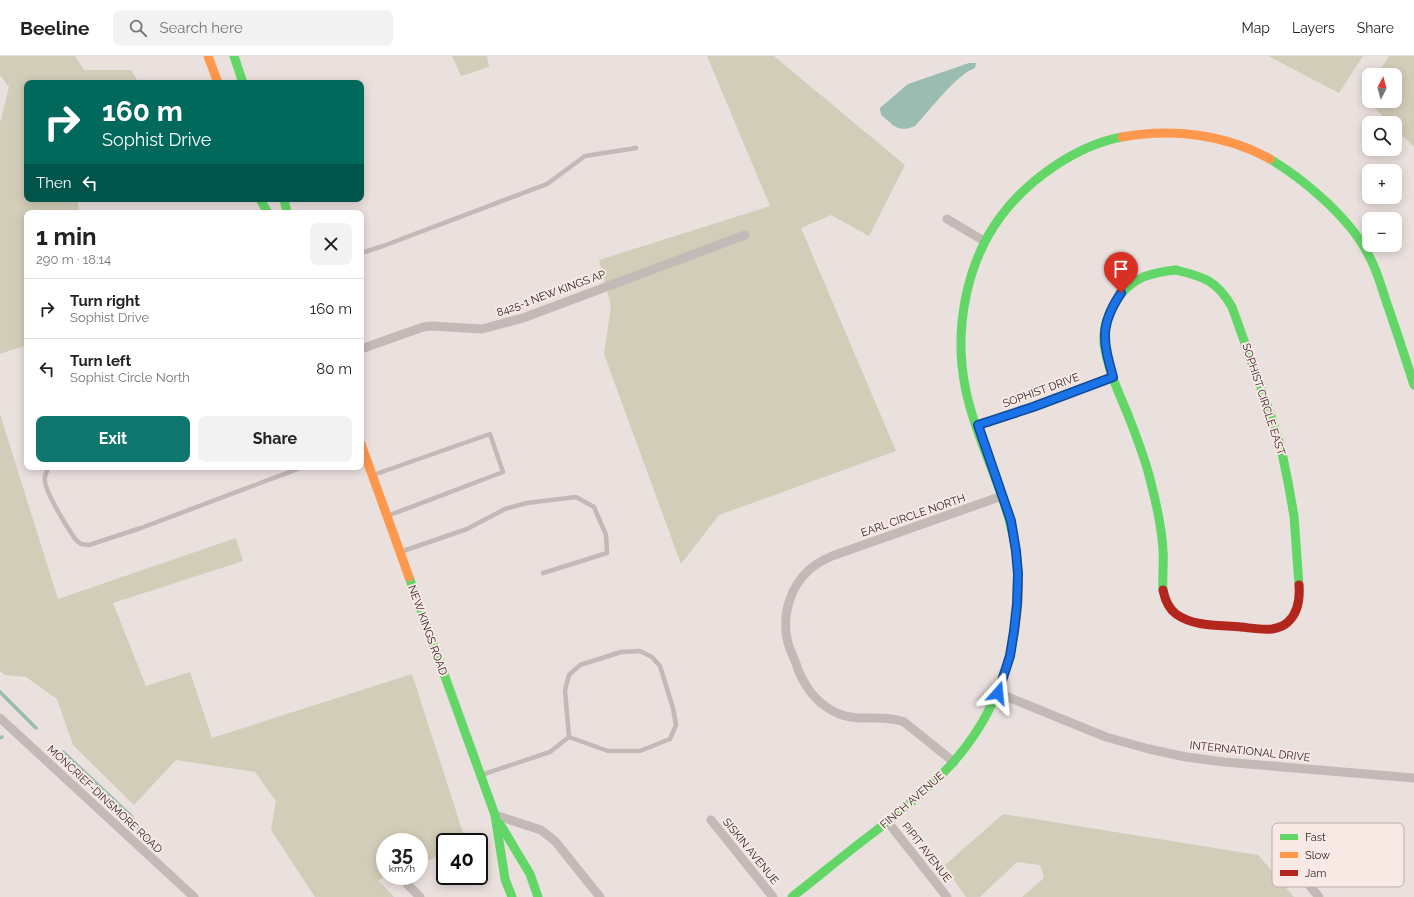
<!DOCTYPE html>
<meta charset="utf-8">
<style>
:root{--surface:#fff;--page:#f2f2f2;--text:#222;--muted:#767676;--line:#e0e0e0;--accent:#0f766e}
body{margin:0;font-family:Raleway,sans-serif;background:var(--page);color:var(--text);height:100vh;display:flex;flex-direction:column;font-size:15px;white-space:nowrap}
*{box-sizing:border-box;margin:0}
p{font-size:13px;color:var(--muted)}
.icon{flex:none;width:22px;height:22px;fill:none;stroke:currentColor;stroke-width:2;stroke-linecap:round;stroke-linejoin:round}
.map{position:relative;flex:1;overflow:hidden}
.sheet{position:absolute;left:24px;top:154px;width:340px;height:260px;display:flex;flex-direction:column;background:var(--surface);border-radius:8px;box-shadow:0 2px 10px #0003}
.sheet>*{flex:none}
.guide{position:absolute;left:24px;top:24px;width:340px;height:122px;border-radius:8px;box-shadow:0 2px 10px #0003;background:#00695c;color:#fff;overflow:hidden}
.needle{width:26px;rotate:6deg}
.fabs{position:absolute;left:1362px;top:12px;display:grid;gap:8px}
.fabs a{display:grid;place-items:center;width:40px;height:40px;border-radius:8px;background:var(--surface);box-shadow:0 2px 10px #0003;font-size:20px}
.speed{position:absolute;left:376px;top:777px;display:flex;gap:8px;font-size:20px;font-weight:700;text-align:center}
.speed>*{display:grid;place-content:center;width:52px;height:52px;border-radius:50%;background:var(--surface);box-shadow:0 2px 10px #0003;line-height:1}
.speed small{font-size:10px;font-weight:400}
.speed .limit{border:2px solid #111;border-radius:6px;background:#fff;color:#111}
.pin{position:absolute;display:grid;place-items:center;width:34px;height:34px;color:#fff;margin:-41px -17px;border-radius:50% 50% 50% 0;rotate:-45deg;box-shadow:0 0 4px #0007}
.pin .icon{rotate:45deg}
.me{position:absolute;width:44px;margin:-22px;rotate:18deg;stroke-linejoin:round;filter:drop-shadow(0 0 3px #0008)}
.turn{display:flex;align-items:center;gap:14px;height:84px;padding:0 12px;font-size:18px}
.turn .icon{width:52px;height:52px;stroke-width:2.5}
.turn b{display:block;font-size:28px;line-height:34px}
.then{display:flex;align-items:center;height:38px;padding:0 12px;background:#0003;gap:8px;font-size:15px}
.round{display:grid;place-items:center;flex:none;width:42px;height:42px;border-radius:8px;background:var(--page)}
.summary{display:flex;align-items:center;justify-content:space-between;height:68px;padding:0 12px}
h1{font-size:24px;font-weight:700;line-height:30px}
.button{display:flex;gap:8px;margin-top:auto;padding:8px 12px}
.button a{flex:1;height:46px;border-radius:8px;background:var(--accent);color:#fff;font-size:16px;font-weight:700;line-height:46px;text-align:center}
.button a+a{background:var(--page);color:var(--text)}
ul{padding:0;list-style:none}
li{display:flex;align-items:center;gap:12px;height:60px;padding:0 12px;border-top:1px solid var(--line)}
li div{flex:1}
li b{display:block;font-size:15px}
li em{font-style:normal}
header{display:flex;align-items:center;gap:24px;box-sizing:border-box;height:56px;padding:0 20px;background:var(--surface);border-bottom:1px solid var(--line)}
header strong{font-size:19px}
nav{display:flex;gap:22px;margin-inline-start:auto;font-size:14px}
.search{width:280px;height:36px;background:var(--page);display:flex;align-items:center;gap:10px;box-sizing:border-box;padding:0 14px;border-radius:8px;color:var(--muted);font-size:15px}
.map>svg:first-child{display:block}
</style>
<header>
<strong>Beeline</strong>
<div class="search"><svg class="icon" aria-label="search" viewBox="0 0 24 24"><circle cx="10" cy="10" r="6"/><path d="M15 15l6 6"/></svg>Search here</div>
<nav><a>Map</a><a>Layers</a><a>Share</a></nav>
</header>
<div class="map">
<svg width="1414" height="841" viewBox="0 0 1414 841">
<rect width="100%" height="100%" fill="#eae0de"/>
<!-- green -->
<g fill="#d1cdb8">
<path d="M0 0H75L84 14H131L139 27H27V143H77L80 157H27V289L0 298V67L9 31 0 19Z"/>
<path d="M452 0H487L489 11 461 20Z"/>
<path d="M707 0H774L905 109 869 180 831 159 801 172 896 395 719 459 681 508 604 298 611 250 599 204 770 150Z"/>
<path d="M1268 0H1363L1339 37Z"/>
<path d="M1389 0H1414V91L1395 72V67H1390L1363 41 1369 31V45H1395V19H1377Z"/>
<path d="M0 358 58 543 236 482 243 505 113 547 146 630 190 616 212 682 412 618 466 786H445V798L419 808V786H385V820H387L378 824 394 841H315L271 774 276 745 255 716 176 704 134 749 73 689 57 643 26 621 5 619 0 615Z"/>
<path d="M1003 758 1258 799 1294 841H1022L1044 822 1040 809 1017 806 980 841H966L944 810Z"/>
</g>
<!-- water -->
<path fill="#9abcb1" d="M969 7H976L975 12C957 18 929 55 915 70 897 77 895 70 881 59L880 52 908 28Z"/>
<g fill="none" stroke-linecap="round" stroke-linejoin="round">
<!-- stream -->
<g stroke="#9abcb1" stroke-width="3.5">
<path d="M0 636 36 672"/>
<path d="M0 682 2 681"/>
<path d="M63 696 131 760 142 779 151 788"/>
</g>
<!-- lane -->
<g stroke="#c3b9b7" stroke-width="4.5">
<path d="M361 197 383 190 547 128 585 100 636 92"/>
<path d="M49 411C46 416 44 421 45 426 47 439 67 471 75 483L81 488 89 489 141 472 303 411"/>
<path d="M376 418 490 378 503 416 390 459"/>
<path d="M403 495 467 473 505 453 527 447 576 441 594 451 606 479 607 497 543 517"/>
<path d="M484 718 550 696 569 681 565 634 569 619 580 609 621 596 640 595 652 601 660 610 673 652 676 669 670 683 640 695H608L569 681"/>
</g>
<!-- street -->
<g stroke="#c3b9b7" stroke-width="9">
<path d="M947 163 984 185"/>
<path d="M361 293 423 271 431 270 482 273 523 262 745 179"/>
<path d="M978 369 1033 351 1113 321"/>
<path d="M998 637 1106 681 1149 693 1186 701 1224 706 1414 722"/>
<path d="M0 662 194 841"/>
<path d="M954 706 904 666C882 657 858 668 835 656 814 646 802 627 795 605 792 597 788 590 787 582 782 559 791 530 808 515 815 508 823 504 832 500L1002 440"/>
<path d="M495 759 541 774 555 785 600 841"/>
<path d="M711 764 773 841"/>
<path d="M887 765 947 841"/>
<path d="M1284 798 1319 841"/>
<path d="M407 828 420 841"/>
</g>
<!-- fast -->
<g stroke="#63d668" stroke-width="9">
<path d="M234 0 243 27"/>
<path d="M1270 103C1305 124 1351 163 1369 200 1377 214 1381 230 1386 245 1396 273 1405 301 1414 329"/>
<path d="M260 143 268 157"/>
<path d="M284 143 287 157"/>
<path d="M1176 214C1205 221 1217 225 1232 251L1271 360 1281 392 1288 426 1294 460 1299 529"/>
<path d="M1014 485C1004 431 975 383 965 330 954 273 966 207 1001 160 1016 140 1035 123 1056 109 1076 96 1099 85 1122 81"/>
<path d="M409 521 495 759 505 823 512 841"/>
<path d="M1163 534C1162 521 1164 508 1163 495 1162 471 1156 446 1150 423 1144 399 1135 377 1126 354 1117 333 1107 310 1104 288 1102 261 1119 232 1143 221 1154 217 1165 215 1176 214"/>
<path d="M500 768 530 818 538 841"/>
<path d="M792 841C819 820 845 798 873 777 930 732 976 696 1002 624"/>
</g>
<!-- slow -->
<g stroke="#ff974d" stroke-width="9">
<path d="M208 0 218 27"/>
<path d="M1122 81C1172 72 1225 78 1270 103"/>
<path d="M361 388 409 521"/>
<path d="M1002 624C1017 580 1023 531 1014 485"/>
</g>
<!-- jam -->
<path stroke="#b3261e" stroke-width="9" d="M1163 534C1165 544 1168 552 1176 558 1194 571 1220 569 1241 571 1251 572 1261 574 1272 573 1278 572 1284 570 1288 566 1299 556 1300 542 1299 529"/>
</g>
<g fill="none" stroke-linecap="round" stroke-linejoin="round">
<!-- route casing -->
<g stroke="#114b97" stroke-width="10">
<path id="route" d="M998 637 1010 600 1014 575 1017 548 1018 518 1016 495 1011 465 978 369 1033 351 1113 321C1103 285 1099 270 1121 237"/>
</g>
<!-- route -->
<use href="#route" stroke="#1a73e8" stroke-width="7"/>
</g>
<g text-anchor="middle" stroke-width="4" stroke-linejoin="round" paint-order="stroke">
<!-- street labels -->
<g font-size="11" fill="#332626" stroke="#f8e9e4">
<text transform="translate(551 237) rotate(-20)" y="4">8425-1 NEW KINGS AP</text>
<text transform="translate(1041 334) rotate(-20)" y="4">SOPHIST DRIVE</text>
<text transform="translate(1264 343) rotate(72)" y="4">SOPHIST CIRCLE EAST</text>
<text transform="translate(913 459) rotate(-19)" y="4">EARL CIRCLE NORTH</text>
<text transform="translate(428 574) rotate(70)" y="4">NEW KINGS ROAD</text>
<text transform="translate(1250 695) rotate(6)" y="4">INTERNATIONAL DRIVE</text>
<text transform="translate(105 743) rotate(43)" y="4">MONCRIEF-DINSMORE ROAD</text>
<text transform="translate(912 744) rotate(-41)" y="4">FINCH AVENUE</text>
<text transform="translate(751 795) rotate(51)" y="4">SISKIN AVENUE</text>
<text transform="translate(927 796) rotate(52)" y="4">PIPIT AVENUE</text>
</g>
</g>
<!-- legend -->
<rect x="1272" y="767" width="132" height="64" rx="6" fill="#f8e9e4" stroke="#bdaeab" stroke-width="1"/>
<rect x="1280" y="778" width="18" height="6" fill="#63d668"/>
<rect x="1280" y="796" width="18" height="6" fill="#ff974d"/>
<rect x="1280" y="814" width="18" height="6" fill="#b3261e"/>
<g font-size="11" fill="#332626">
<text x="1305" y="785">Fast</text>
<text x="1305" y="803">Slow</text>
<text x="1305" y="821">Jam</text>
</g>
</svg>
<div class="fabs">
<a><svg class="needle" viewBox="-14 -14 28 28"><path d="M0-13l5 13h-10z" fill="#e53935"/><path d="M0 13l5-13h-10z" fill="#767676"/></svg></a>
<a><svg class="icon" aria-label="search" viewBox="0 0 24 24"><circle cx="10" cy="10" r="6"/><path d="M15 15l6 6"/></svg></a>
<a>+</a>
<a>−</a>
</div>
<div class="speed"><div>35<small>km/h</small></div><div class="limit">40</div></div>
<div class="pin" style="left:1121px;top:237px;background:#d93025"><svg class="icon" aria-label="arrive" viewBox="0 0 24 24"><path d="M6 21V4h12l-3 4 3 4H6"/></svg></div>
<svg class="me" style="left:998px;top:637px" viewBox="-20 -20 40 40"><path d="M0-17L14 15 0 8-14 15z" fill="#1a73e8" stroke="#fff" stroke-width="4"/></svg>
<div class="guide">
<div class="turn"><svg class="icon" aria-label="right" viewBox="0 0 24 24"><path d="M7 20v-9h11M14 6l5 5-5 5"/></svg><div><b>160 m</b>Sophist Drive</div></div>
<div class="then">Then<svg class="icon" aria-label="left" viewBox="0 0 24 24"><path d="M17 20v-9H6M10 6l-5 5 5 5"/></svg></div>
</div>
<section class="sheet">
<div class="summary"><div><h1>1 min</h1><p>290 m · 18:14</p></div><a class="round"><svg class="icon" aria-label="close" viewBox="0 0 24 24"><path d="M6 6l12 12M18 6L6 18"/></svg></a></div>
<ul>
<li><svg class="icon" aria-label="right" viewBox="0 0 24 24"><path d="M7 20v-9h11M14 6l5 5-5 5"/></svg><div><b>Turn right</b><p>Sophist Drive</p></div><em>160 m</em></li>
<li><svg class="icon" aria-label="left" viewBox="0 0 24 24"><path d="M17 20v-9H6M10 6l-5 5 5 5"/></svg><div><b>Turn left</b><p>Sophist Circle North</p></div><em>80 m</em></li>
</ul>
<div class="button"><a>Exit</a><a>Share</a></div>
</section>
</div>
